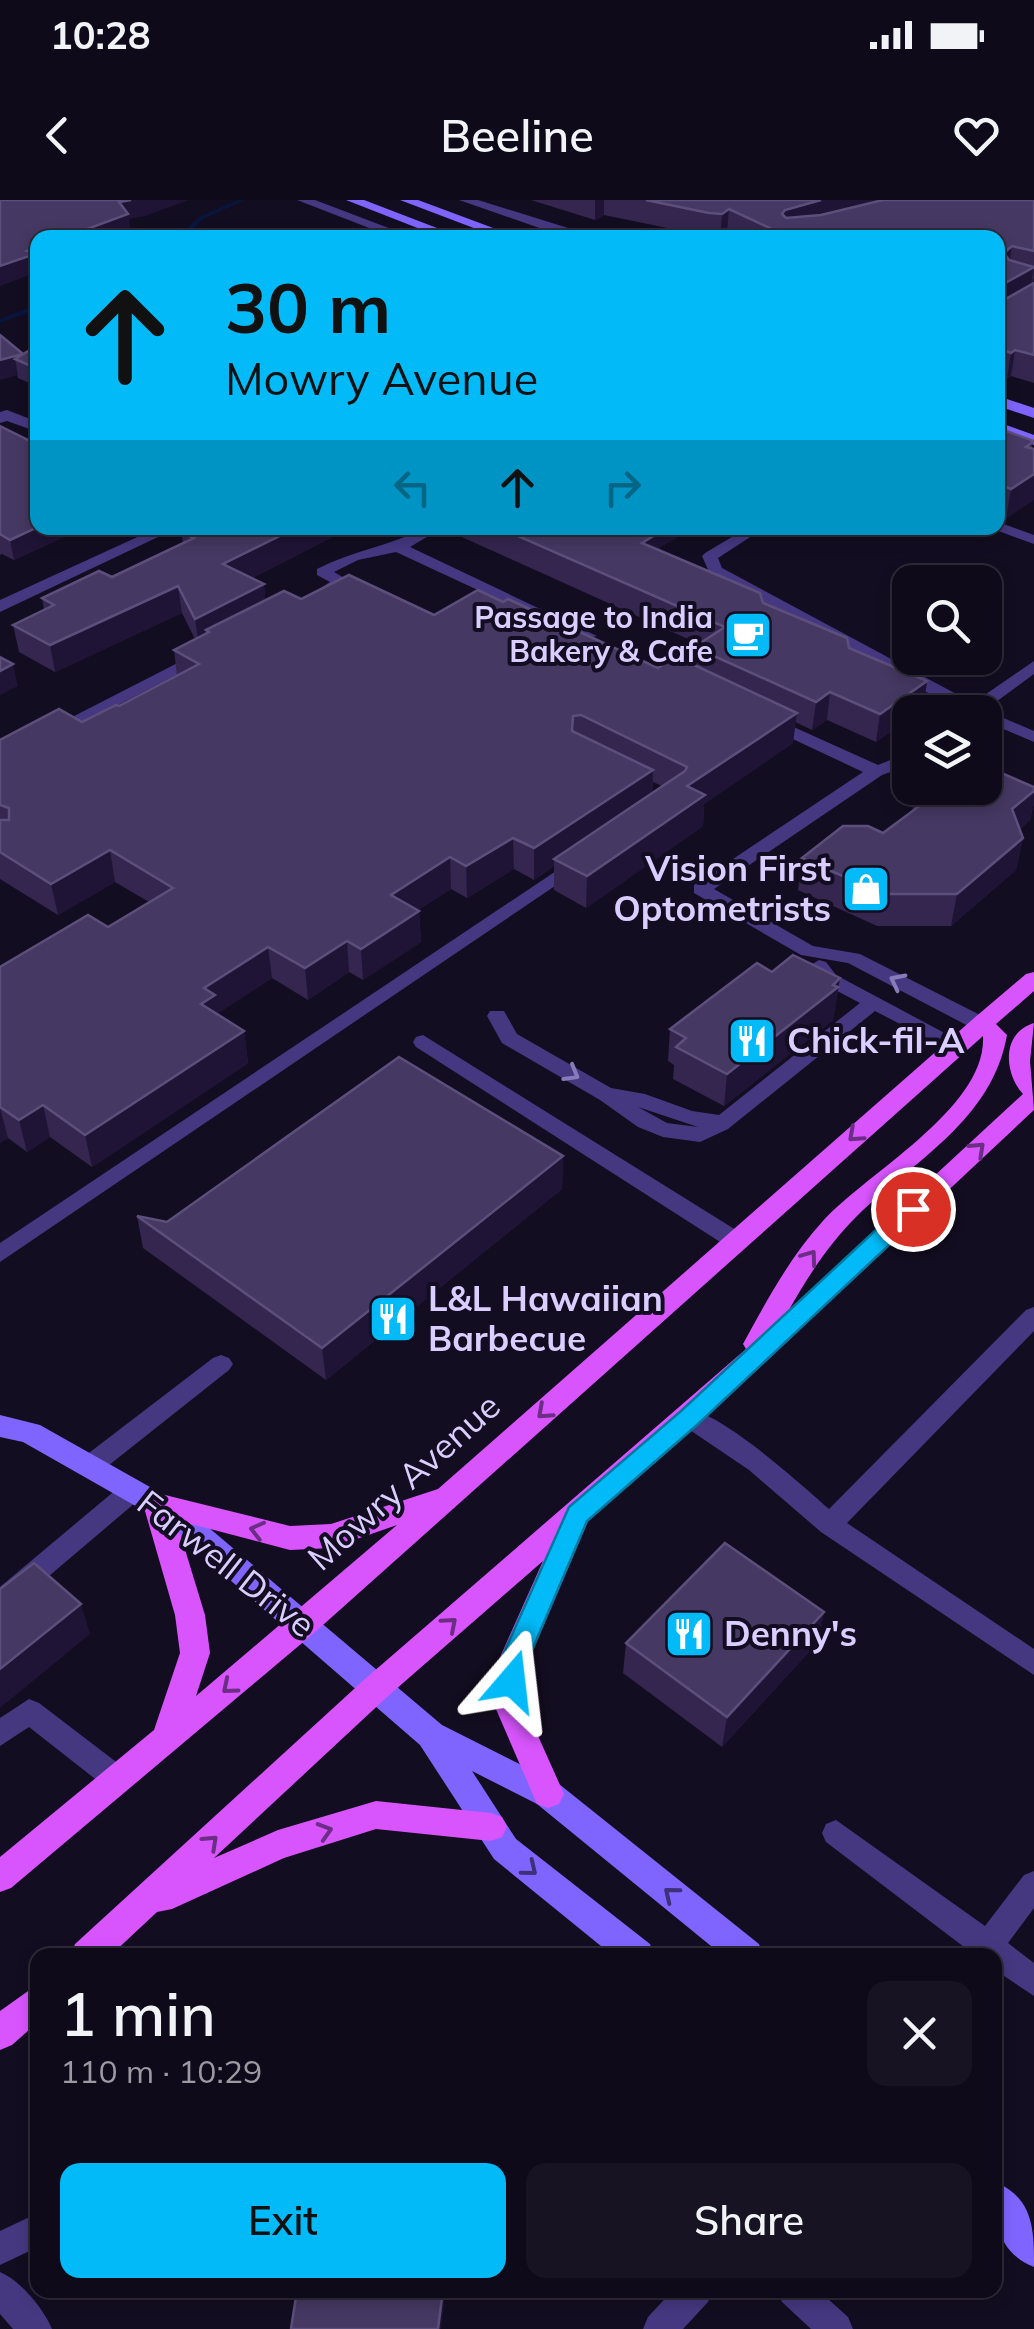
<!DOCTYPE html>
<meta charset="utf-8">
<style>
:root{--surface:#0e0a19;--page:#171322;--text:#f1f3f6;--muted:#9b9aa2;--line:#2e2b38;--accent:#01baf7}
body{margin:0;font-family:Mulish,sans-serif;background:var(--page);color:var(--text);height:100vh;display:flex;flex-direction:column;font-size:38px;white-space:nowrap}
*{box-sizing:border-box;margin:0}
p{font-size:32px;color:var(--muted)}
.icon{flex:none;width:55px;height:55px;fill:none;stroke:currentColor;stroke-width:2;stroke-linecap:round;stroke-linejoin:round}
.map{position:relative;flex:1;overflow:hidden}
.details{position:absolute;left:30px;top:1748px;width:972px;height:350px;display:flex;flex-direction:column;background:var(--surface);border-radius:20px;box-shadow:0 5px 15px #0003,0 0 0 2px var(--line)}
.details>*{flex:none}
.top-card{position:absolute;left:30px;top:30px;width:975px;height:305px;border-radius:20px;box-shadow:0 5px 15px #0003,0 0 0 2px var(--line);background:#01baf7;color:#111;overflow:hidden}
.buttons{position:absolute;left:892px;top:365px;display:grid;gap:20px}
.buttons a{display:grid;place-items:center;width:110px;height:110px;border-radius:20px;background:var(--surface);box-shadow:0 5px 15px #0003,0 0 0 2px var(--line);font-size:50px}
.pin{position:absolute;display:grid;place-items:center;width:85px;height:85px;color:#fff;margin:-42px;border:5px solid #fff;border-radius:50%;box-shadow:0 2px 10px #0007}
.me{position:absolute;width:110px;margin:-55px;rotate:17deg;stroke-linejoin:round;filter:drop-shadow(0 0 8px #0008)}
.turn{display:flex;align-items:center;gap:35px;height:210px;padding:0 30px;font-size:45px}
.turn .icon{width:130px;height:130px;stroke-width:2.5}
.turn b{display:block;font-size:70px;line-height:85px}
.lanes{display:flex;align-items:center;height:95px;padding:0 30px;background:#0003;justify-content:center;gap:50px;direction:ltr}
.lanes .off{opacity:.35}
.round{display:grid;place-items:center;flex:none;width:105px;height:105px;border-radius:20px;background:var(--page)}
.summary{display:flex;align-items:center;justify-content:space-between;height:170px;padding:0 30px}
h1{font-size:60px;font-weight:600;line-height:75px}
.primary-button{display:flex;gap:20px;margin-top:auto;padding:20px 30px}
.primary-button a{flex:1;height:115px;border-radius:20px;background:var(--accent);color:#111;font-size:40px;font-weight:600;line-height:115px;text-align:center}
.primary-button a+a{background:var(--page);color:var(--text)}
.status{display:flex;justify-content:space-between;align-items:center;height:70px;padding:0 50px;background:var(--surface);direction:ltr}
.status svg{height:28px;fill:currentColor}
header{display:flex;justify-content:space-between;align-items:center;height:130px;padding:0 30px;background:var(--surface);font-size:45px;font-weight:600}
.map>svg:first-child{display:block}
</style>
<div class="status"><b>10:28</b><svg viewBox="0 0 49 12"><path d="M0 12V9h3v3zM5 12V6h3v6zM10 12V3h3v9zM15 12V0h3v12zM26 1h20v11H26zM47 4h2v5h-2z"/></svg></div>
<header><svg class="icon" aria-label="back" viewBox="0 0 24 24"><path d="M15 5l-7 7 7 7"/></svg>Beeline<svg class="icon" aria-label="heart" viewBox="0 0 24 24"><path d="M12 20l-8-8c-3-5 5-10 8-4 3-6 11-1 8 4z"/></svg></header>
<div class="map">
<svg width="1034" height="2129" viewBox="0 0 1034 2129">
<rect width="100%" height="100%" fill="#130d21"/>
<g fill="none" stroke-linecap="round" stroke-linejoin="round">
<!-- stream -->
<g fill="#09153d" fill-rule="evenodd">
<path d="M237 0H245L203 19 184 38H177L199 17Z"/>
<path d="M38 104V109L0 123V119Z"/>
</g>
<!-- lane -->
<g fill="#453880" fill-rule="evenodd">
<path d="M998 322 1034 335V344L993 329 998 328Z"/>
<path d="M425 328H442L410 347 597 436 583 439 396 352 358 360 334 372 346 379V385L324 398 310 395 330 382 317 375V369C352 351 389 346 425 328Z"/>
<path d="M747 328H764L718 358 722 368 973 503 1034 461V474L985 510 1034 531V542L985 521V512H963L710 374 702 356 705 353Z"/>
<path d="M201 451 209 456 207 459 0 566V554Z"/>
<path d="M767 515 878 565 910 552V565L882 575 714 689 813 746 860 754 988 819 991 824 988 829H974L848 763 801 755 694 693V685L863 572 761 524 759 520Z"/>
<path d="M577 657 583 659V667L0 1062V1043Z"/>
<path d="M819 760 826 762 836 775 967 845 964 850H950L875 811 728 929 700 942 663 937 638 927 600 900 502 843 487 816 490 811H504L517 834 611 888 645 894 692 911 719 915 860 803 822 783 809 766ZM638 907 698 927 667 923Z"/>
<path d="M423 835 744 1035 747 1041 744 1047H728L416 847 413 842 416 837Z"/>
<path d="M1034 1107V1131L847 1323 1034 1449V1475L821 1332 749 1270 681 1224 678 1217 681 1210C710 1201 805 1288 829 1309L1026 1110Z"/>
<path d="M221 1155 229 1158 233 1164 229 1170 99 1273 90 1276 81 1273 78 1266 81 1259 213 1158Z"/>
<path d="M133 1280 142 1283 145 1290 142 1297 9 1410 0 1413V1387L124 1283Z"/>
<path d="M29 1499 39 1503 128 1571 132 1580 128 1589 118 1593 108 1589 29 1527 0 1546V1518Z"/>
<path d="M836 1620 985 1726 1024 1675 1034 1671V1708L1008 1743 1034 1763V1796L995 1770V1755H966L968 1750 826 1642 822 1633 826 1624Z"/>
<path d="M38 2013V2047L0 2065V2031Z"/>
<path d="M0 2072C21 2081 43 2108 52 2129H13L0 2114Z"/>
<path d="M673 2090H713L708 2102 683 2129H643L648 2117Z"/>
<path d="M777 2090H818L848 2117 853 2129H811L782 2102Z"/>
</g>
<!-- street -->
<g fill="#453880" fill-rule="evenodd">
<path d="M297 0H315L415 38H395Z"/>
<path d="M459 0H478L600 38H568Z"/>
<path d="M7 210 38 222V232L7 221 0 223V212Z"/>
<path d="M157 328H177L0 412V400Z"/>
</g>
<!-- secondary -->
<g fill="#7f65fe" fill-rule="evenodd">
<path d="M346 0H364L463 38H443Z"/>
<path d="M400 0H418L520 38H500Z"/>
<path d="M998 196 1034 208V218L998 206Z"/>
<path d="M998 222 1034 235V245L998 232Z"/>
<path d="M0 1215 40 1225 182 1305 442 1525 559 1584 759 1744 763 1755H722L537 1604 472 1571 516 1639 650 1744 654 1755H612L494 1659 420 1545 162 1321 23 1242 0 1237Z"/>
<path d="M995 1982C1034 1998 1034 2031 1034 2067 995 2051 995 2019 995 1982Z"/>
</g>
<!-- primary -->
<g fill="#d855fe" fill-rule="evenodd">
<path d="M1034 772V791L996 824 1007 835C992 920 915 960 857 1016 829 1044 808 1076 789 1110L1023 894C1004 873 1001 833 1034 823L1030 861 1034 910 699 1224 588 1321 531 1455 522 1500 564 1594 559 1604 548 1608 537 1604 492 1500 501 1455 543 1361 387 1497 214 1658 278 1630 376 1601 491 1613 502 1617 507 1627 502 1637 491 1641 376 1629 284 1658 172 1709 157 1712 111 1755H71L75 1744 365 1479 746 1149 743 1144C766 1102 790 1057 822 1022 866 973 987 908 983 836L314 1433 11 1688 0 1692V1657L154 1530 180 1453 175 1415 143 1304 147 1296 157 1293 290 1326 331 1324 438 1289 973 819 1026 774ZM176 1320 290 1350 331 1348 397 1325 196 1496 210 1453 205 1415Z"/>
<path d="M38 1784V1822L12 1845 0 1850V1811Z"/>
</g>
</g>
<!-- wall -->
<g fill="#34264f" fill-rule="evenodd">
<path d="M531 0H1034V77L1032 84 1034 83V183L1011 176 1007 179 998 175V38H737L727 33 720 38H716L604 15 595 20Z"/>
<path d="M0 135 23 154 38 145V187L18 178Z"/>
<path d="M0 226 38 328H79V330L14 360 2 354 0 355Z"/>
<path d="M998 228 1034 241 1006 319 998 316Z"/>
<path d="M191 328H350L252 378 264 384 265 400 301 399 434 415 658 468 693 465 694 447 699 444 442 328H694L660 347 659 351 849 448 927 481 923 509 876 542 827 520 812 530 795 522 793 543 704 604 703 626 586 708 554 690V666L534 680 514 669 467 698 451 689 418 710 419 711 421 742 363 780 349 772 308 800 272 778 218 813 244 831 248 863 92 967 50 937 27 952 8 938 0 943V767L108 727 149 702 115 682 58 715 0 679V540L82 522 119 506 177 476 174 450 195 439 182 413 55 472 19 452 13 425 44 410 42 398 112 377 183 344 181 332ZM653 582 662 586 652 593Z"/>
<path d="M1034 587V603L1030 620 1020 629 1023 638 1016 670 951 726H877L798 690 802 658 883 633 912 612 915 595Z"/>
<path d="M772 772 840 778 833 820 724 906 673 879 674 865 668 861 670 829Z"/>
<path d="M563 956 562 989 326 1180 143 1048 137 1016 167 1022Z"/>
<path d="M824 1412 818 1442 722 1547 623 1473 626 1443Z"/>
</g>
<!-- shaded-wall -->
<g fill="#1f1435">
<path d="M131 0H189L145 16 129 19 131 32 115 38H63L119 2Z"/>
<path d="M595 0H604V15L595 20Z"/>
<path d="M821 0H901L783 34 782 14 785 10Z"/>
<path d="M729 9 727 33 720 38 722 14Z"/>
<path d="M1012 46 1008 71 1004 53Z"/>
<path d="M38 47V72L0 86V66L27 51Z"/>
<path d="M1034 67 1030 92 998 110 1000 86Z"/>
<path d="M1015 150 1011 176 1007 179 1011 153Z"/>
<path d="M23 154 15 159 18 175 0 180V160Z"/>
<path d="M1034 274V300L1006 319 1011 289Z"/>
<path d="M38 327 79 328V330L14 360 10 340Z"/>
<path d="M296 328H350L226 391 223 364Z"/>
<path d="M648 328H694L660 347 659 359 642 343Z"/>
<path d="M264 384 266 411 209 432 206 430 207 441 199 446 195 419Z"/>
<path d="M178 386 182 413 55 472 50 445Z"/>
<path d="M13 464 18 486 0 495V471Z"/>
<path d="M927 481 923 509 918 512H910V518L876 542 880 514Z"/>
<path d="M830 492 827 520 812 530 816 502Z"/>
<path d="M797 513 793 543 704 604 703 626 586 708 587 676 687 586Z"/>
<path d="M653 570 652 601 554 659V666L534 680V648Z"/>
<path d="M1034 591V603L1030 620 1006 640 1012 609Z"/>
<path d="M513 638 514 669 467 698 466 666Z"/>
<path d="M1023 638 1016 670 951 726 957 694Z"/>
<path d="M110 650 115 682 58 715 51 684Z"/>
<path d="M450 657 451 689 393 726 391 695Z"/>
<path d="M419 711 421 742 363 780 361 749Z"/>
<path d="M347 741 349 772 308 800 305 768Z"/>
<path d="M268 747 272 778 218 813 220 826 201 804 204 788Z"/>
<path d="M840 778 833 820 724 906 727 874Z"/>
<path d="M244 831 248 863 92 967 85 935Z"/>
<path d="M43 905 50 937 27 952 19 920Z"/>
<path d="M0 908 8 938 0 943Z"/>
<path d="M563 956 562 989 326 1180 322 1148Z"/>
<path d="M81 1404 90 1434 0 1508V1469Z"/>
<path d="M824 1412 818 1442 722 1547 727 1517Z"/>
<path d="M443 2090H446L441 2129H438Z"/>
</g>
<!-- building -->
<g fill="#453862" stroke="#5d4f7b" stroke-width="2.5">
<path d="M0 0H131L119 2 128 14 63 38H38V47L27 51 35 54 0 66Z"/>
<path d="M646 0H821L785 10 782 14 786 18 821 15 883 0H1034V51L1012 46 1004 53 1009 60 1034 67 1000 86 1002 101 1034 83V155L1015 150 1011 153 998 148V38H791L729 9 722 14 709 13Z"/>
<path d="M0 135 23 154 0 160Z"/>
<path d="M38 145V169L15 159Z"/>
<path d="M0 226 38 245V327L10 340 0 334Z"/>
<path d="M998 228 1034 241 1026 247 1034 249V274L1011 289 998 284Z"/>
<path d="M191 328H296L223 364 264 384 195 419 178 386 50 445 13 425 54 405 42 398 99 371 112 377 194 338 181 332Z"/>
<path d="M500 328H649L660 332 642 343 760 393 763 403 847 438 849 448 927 481 880 514 830 492 816 502 694 447 725 427Z"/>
<path d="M349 375 434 415 478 390 503 402 508 399 658 468 675 456 797 513 687 586 705 595 587 676 554 659 685 571 687 567 581 515 573 516 572 531 653 570 534 648 513 638 466 666 450 657 391 695 419 711 361 749 347 741 305 768 268 747 204 788 215 795 201 804 244 831 85 935 43 905 19 920 0 907V767L88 715 108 727 173 688 110 650 51 684 0 652V620H9V608L0 605V540L59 509 82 522 116 505 119 506 199 464 174 450 209 432 206 430 284 391 301 399Z"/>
<path d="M0 457 13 464 0 471Z"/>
<path d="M985 566 1034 587V591L1012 609 1023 638 957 694H883L802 658 843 626H868L883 633 918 607 915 595 924 588H985Z"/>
<path d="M793 755 840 778 833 785 838 787 727 874 676 847 686 838 670 829 757 763 772 772Z"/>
<path d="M399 857 563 956 322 1148 137 1016 167 1022Z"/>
<path d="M725 1343 824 1412 727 1517 626 1443Z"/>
<path d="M34 1363 81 1404 0 1469V1389Z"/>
<path d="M297 2090H443L438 2129H291Z"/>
</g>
<!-- one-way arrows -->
<defs><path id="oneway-chevron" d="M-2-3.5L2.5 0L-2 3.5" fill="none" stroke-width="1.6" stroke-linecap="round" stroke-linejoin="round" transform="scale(2.5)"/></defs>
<g stroke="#887bb9">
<use href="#oneway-chevron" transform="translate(897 781) rotate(-153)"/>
<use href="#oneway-chevron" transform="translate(572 874) rotate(30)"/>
</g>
<g stroke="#6c2d84">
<use href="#oneway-chevron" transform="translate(855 935) rotate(138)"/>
<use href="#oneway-chevron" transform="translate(978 949) rotate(-43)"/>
<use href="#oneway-chevron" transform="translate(810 1057) rotate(-54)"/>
<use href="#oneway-chevron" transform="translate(544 1212) rotate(138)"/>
<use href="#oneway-chevron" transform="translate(257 1330) rotate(-166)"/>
<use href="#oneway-chevron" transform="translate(450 1424) rotate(-41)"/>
<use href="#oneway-chevron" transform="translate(229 1487) rotate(140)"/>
<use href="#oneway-chevron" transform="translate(325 1631) rotate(-17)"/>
<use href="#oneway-chevron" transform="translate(211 1642) rotate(-43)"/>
</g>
<g stroke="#3e3079">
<use href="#oneway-chevron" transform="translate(530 1669) rotate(39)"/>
<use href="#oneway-chevron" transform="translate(671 1694) rotate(-141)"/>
</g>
<!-- route -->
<path fill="#01baf7" stroke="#0179a1" stroke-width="2.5" d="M913 1001 921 1003 924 1009 921 1015 698 1224 587 1321 530 1455 521 1490 512 1493 502 1490 498 1481 503 1455 569 1307 681 1211 905 1003Z"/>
<!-- icons -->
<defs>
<g id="cafe-square" transform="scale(2.5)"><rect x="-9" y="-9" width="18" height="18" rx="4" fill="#01baf7" stroke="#130d21"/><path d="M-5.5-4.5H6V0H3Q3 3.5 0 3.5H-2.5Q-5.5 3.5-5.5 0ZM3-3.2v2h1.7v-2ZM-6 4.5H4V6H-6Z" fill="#fff"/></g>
<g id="shop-square" transform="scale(2.5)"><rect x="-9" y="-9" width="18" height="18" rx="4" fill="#01baf7" stroke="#130d21"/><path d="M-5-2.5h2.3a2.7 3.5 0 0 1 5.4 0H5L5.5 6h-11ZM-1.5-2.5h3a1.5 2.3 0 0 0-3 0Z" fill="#fff"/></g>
<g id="restaurant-square" transform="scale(2.5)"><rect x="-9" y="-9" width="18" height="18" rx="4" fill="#01baf7" stroke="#130d21"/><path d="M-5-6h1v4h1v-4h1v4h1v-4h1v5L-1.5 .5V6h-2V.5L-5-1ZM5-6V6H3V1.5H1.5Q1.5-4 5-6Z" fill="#fff"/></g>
</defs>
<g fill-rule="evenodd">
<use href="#cafe-square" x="748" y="435"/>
<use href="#shop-square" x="866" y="689"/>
<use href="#restaurant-square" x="752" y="841"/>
<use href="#restaurant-square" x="393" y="1119"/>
<use href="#restaurant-square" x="689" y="1434"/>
</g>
<g text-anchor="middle" stroke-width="8" stroke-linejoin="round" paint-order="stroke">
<!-- far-poi labels -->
<g font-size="30" font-weight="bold" fill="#dacdff" stroke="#130d21" text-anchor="end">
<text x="713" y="428">Passage to India<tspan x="713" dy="34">Bakery &amp; Cafe</tspan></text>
</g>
<!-- poi labels -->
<g font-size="35" font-weight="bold" fill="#dacdff" stroke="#130d21" text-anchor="start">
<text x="831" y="681" text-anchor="end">Vision First<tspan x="831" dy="40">Optometrists</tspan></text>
<text x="787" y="853">Chick-fil-A</text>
<text x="428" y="1111">L&amp;L Hawaiian<tspan x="428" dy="40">Barbecue</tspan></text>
<text x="724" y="1446">Denny's</text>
</g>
<!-- street labels -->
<g font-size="35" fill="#dacdff" stroke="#130d21">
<text transform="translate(404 1282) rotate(-42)" y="12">Mowry Avenue</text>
<text transform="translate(226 1364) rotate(38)" y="12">Farwell Drive</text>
</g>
</g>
</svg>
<div class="buttons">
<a><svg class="icon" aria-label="search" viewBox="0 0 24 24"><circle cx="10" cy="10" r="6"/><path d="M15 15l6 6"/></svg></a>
<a><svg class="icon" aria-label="layers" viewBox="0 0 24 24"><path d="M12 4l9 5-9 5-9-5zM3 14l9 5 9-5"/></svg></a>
</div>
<div class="pin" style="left:913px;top:1009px;background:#d93025"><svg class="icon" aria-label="arrive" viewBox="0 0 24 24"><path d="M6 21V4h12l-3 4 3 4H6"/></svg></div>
<svg class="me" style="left:512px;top:1481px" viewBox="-20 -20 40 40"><path d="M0-17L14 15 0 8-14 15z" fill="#01baf7" stroke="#fff" stroke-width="4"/></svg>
<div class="top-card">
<div class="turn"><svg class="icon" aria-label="ahead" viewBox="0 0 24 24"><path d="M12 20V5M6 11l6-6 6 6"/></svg><div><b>30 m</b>Mowry Avenue</div></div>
<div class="lanes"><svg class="icon off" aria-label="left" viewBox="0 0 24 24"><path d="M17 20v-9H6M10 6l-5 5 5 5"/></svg><svg class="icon" aria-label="ahead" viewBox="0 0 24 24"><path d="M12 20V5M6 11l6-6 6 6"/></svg><svg class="icon off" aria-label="right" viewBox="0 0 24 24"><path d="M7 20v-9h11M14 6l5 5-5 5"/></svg></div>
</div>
<section class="details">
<div class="summary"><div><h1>1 min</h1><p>110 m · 10:29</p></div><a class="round"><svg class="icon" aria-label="close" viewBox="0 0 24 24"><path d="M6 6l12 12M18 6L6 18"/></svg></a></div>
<div class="primary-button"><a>Exit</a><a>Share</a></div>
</section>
</div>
